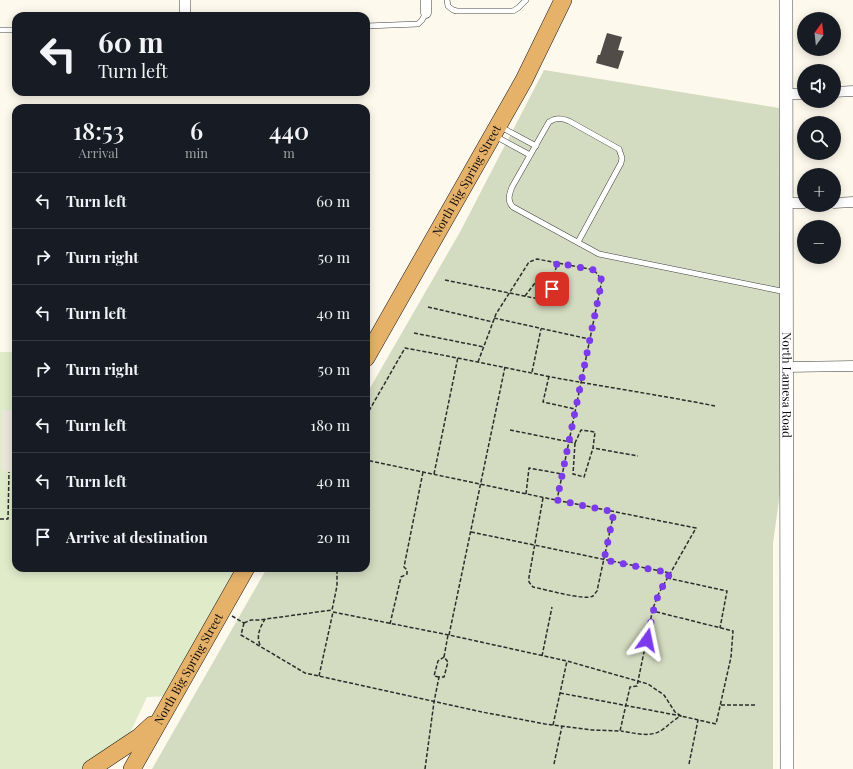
<!DOCTYPE html>
<meta charset="utf-8">
<style>
:root{--surface:#171b24;--page:#20242c;--text:#f1f3f6;--muted:#9ea1a6;--line:#363941}
body{margin:0;font-family:"Playfair Display",serif;background:var(--page);color:var(--text);height:100vh;display:flex;flex-direction:column;font-size:15px;white-space:nowrap}
*{box-sizing:border-box;margin:0}
p{font-size:13px;color:var(--muted)}
.icon{flex:none;width:22px;height:22px;fill:none;stroke:currentColor;stroke-width:2;stroke-linecap:round;stroke-linejoin:round}
.map{position:relative;flex:1;overflow:hidden}
.side{position:absolute;left:12px;top:104px;width:358px;height:468px;display:flex;flex-direction:column;background:var(--surface);border-radius:12px;box-shadow:0 2px 10px #0003}
.side>*{flex:none}
.guide{position:absolute;left:12px;top:12px;width:358px;height:84px;border-radius:12px;box-shadow:0 2px 10px #0003;background:#171b24;color:var(--text);overflow:hidden}
.needle{width:26px;rotate:15deg}
.fabs{position:absolute;left:797px;top:12px;display:grid;gap:8px}
.fabs a{display:grid;place-items:center;width:44px;height:44px;border-radius:50%;background:var(--surface);box-shadow:0 2px 10px #0003;font-size:20px}
.pin{position:absolute;display:grid;place-items:center;width:34px;height:34px;color:#fff;margin:-17px;border-radius:8px;box-shadow:0 2px 6px #0006}
.me{position:absolute;width:44px;margin:-22px;rotate:12deg;stroke-linejoin:round;filter:drop-shadow(0 0 3px #0008)}
.turn{display:flex;align-items:center;gap:14px;height:84px;padding:0 20px;font-size:18px}
.turn .icon{width:52px;height:52px;stroke-width:2.5}
.turn b{display:block;font-size:28px;line-height:34px}
.eta{display:flex;justify-content:space-evenly;align-items:center;height:68px;text-align:center}
.eta b{font-size:24px;font-weight:600;line-height:28px}
ul{padding:0;list-style:none}
li{display:flex;align-items:center;gap:12px;height:56px;padding:0 20px;border-top:1px solid var(--line)}
li div{flex:1}
li b{display:block;font-size:15px}
li em{font-style:normal}
.map>svg:first-child{display:block}
</style>
<div class="map">
<svg width="853" height="769" viewBox="0 0 853 769">
<rect width="100%" height="100%" fill="#fdf9ec"/>
<!-- cemetery -->
<path fill="#d3dbc0" d="M544 70 779 108 784 355 783 471 773 543V769H152L267 568H366V395L460 232Z"/>
<!-- pitch -->
<path fill="#e0ebca" d="M0 352H16V568H235L207 636 173 696 147 697 129 735 89 769H0Z"/>
<!-- plaza -->
<path fill="#ebe7dc" d="M2 410H14V469L9 472H7L2 469Z"/>
<!-- building -->
<path fill="#524c49" d="M607 33 622 37 618 50 624 51 618 69 596 63 598 55H600Z"/>
<g fill="none" stroke-linecap="round" stroke-linejoin="round">
<!-- service casing -->
<g stroke="#3e3e3e" stroke-width="6">
<g id="service">
<path d="M447 0 448 6 453 10 457 11H513L518 8 526 0"/>
<path d="M366 26 418 24 422 20 426 13"/>
<path d="M0 30H16"/>
<path d="M501 127 536 146"/>
<path d="M495 136 530 155"/>
<path d="M578 242 621 163 622 158 619 149 569 121C562 118 556 117 549 122L512 187C509 195 507 201 513 207L599 254 786 292"/>
</g>
</g>
<!-- minor casing -->
<g stroke="#3e3e3e" stroke-width="11">
<g id="minor">
<path d="M185 0V16"/>
<path d="M426 0V13"/>
<path d="M834 92 853 91"/>
<path d="M787 94H804"/>
<path d="M787 203H804"/>
<path d="M834 203 853 202"/>
<path d="M787 367 853 366"/>
</g>
</g>
<!-- tertiary casing -->
<g stroke="#3e3e3e" stroke-width="14">
<g id="tertiary">
<path id="s1" d="M786 0 787 769"/>
</g>
</g>
<!-- trunk casing -->
<g stroke="#1c1c1c" stroke-width="18">
<g id="trunk">
<path id="s2" d="M366 358 507 110 524 80 563 0"/>
<path d="M91 769 139 737 152 725"/>
<path id="s3" d="M132 769 246 568"/>
</g>
</g>
<!-- path -->
<g stroke="#2d2d2d" stroke-width="1.5" stroke-dasharray="4 2" stroke-linecap="butt">
<path d="M445 280 549 301 557 263"/>
<path d="M525 296 535 283"/>
<path d="M428 307 493 322"/>
<path d="M494 318 589 339"/>
<path d="M414 333 484 347"/>
<path d="M478 362 496 314 529 262 537 259 594 270 602 280 557 500"/>
<path d="M532 372 541 329"/>
<path d="M549 376 543 402 575 409"/>
<path d="M366 416 405 348C454 357 502 367 551 377 605 387 660 395 715 406"/>
<path d="M510 430 575 443 581 430 595 432 593 448 638 456"/>
<path d="M575 443 573 474 584 477 593 448"/>
<path d="M434 474 458 357"/>
<path d="M526 494 529 468 562 474"/>
<path d="M543 498 529 577V582L533 587C544 589 585 601 593 596 594 595 596 592 597 591L614 512"/>
<path d="M0 519H8L9 472"/>
<path d="M471 532 670 573"/>
<path d="M667 578 727 591 720 628"/>
<path d="M333 612 449 635 567 661 648 684 664 695 675 712 681 716 716 724 731 657 733 631 653 611"/>
<path d="M232 616 244 623"/>
<path d="M244 623 241 635 305 673 482 712 545 724 592 730 620 731 630 687 637 686 653 608 659 593 696 528 546 498 366 460"/>
<path d="M244 623 251 620H259L332 610 337 586V570L336 568"/>
<path d="M390 624 401 577 407 574V570L404 567 423 472"/>
<path d="M449 635 505 367"/>
<path d="M260 645C256 635 260 628 265 619"/>
<path d="M542 656 552 607"/>
<path d="M319 676 333 612"/>
<path d="M439 677 434 676 438 661 444 657"/>
<path d="M560 693 681 716C673 720 669 725 662 730 651 738 634 733 621 731"/>
<path d="M721 705H755"/>
<path d="M553 725 567 661"/>
<path d="M554 764 562 726"/>
<path d="M689 764 698 720"/>
<path d="M425 769 434 702 439 677H444L448 662 444 657 448 635"/>
</g>
<!-- service -->
<use href="#service" stroke="#fff" stroke-width="5"/>
<!-- minor -->
<use href="#minor" stroke="#fff" stroke-width="10"/>
<!-- tertiary -->
<use href="#tertiary" stroke="#fff" stroke-width="13"/>
<!-- trunk -->
<use href="#trunk" stroke="#e6b26a" stroke-width="17"/>
</g>
<g fill="none" stroke-linecap="round" stroke-linejoin="round">
<!-- route -->
<path stroke="#7c3aed" stroke-width="7" stroke-dasharray="0 12.6" d="M552 289 557 263 594 270 602 280 557 500 614 512 604 560 670 573 659 593 654 608 647 640"/>
</g>
<g text-anchor="middle" stroke-width="4" stroke-linejoin="round" paint-order="stroke">
<!-- street labels -->
<g font-size="12" fill="#0b0b0b" stroke="#fff">
<text dy="4" stroke="none"><textPath href="#s2" startOffset="204">North Big Spring Street</textPath></text>
<text dy="4" stroke="none"><textPath href="#s1" startOffset="385">North Lamesa Road</textPath></text>
<text dy="4" stroke="none"><textPath href="#s3" startOffset="115">North Big Spring Street</textPath></text>
</g>
</g>
</svg>
<div class="fabs">
<a><svg class="needle" viewBox="-14 -14 28 28"><path d="M0-13l5 13h-10z" fill="#e53935"/><path d="M0 13l5-13h-10z" fill="#9ea1a6"/></svg></a>
<a><svg class="icon" aria-label="sound" viewBox="0 0 24 24"><path d="M4 9h4l5-4v14l-5-4H4zM17 9q2 3 0 6"/></svg></a>
<a><svg class="icon" aria-label="search" viewBox="0 0 24 24"><circle cx="10" cy="10" r="6"/><path d="M15 15l6 6"/></svg></a>
<a>+</a>
<a>−</a>
</div>
<div class="pin" style="left:552px;top:289px;background:#d93025"><svg class="icon" aria-label="arrive" viewBox="0 0 24 24"><path d="M6 21V4h12l-3 4 3 4H6"/></svg></div>
<svg class="me" style="left:647px;top:640px" viewBox="-20 -20 40 40"><path d="M0-17L14 15 0 8-14 15z" fill="#7c3aed" stroke="#fff" stroke-width="4"/></svg>
<div class="guide">
<div class="turn"><svg class="icon" aria-label="left" viewBox="0 0 24 24"><path d="M17 20v-9H6M10 6l-5 5 5 5"/></svg><div><b>60 m</b>Turn left</div></div>
</div>
<section class="side">
<div class="eta">
<div><b>18:53</b><p>Arrival</p></div>
<div><b>6</b><p>min</p></div>
<div><b>440</b><p>m</p></div>
</div>
<ul>
<li><svg class="icon" aria-label="left" viewBox="0 0 24 24"><path d="M17 20v-9H6M10 6l-5 5 5 5"/></svg><div><b>Turn left</b></div><em>60 m</em></li>
<li><svg class="icon" aria-label="right" viewBox="0 0 24 24"><path d="M7 20v-9h11M14 6l5 5-5 5"/></svg><div><b>Turn right</b></div><em>50 m</em></li>
<li><svg class="icon" aria-label="left" viewBox="0 0 24 24"><path d="M17 20v-9H6M10 6l-5 5 5 5"/></svg><div><b>Turn left</b></div><em>40 m</em></li>
<li><svg class="icon" aria-label="right" viewBox="0 0 24 24"><path d="M7 20v-9h11M14 6l5 5-5 5"/></svg><div><b>Turn right</b></div><em>50 m</em></li>
<li><svg class="icon" aria-label="left" viewBox="0 0 24 24"><path d="M17 20v-9H6M10 6l-5 5 5 5"/></svg><div><b>Turn left</b></div><em>180 m</em></li>
<li><svg class="icon" aria-label="left" viewBox="0 0 24 24"><path d="M17 20v-9H6M10 6l-5 5 5 5"/></svg><div><b>Turn left</b></div><em>40 m</em></li>
<li><svg class="icon" aria-label="arrive" viewBox="0 0 24 24"><path d="M6 21V4h12l-3 4 3 4H6"/></svg><div><b>Arrive at destination</b></div><em>20 m</em></li>
</ul>
</section>
</div>
